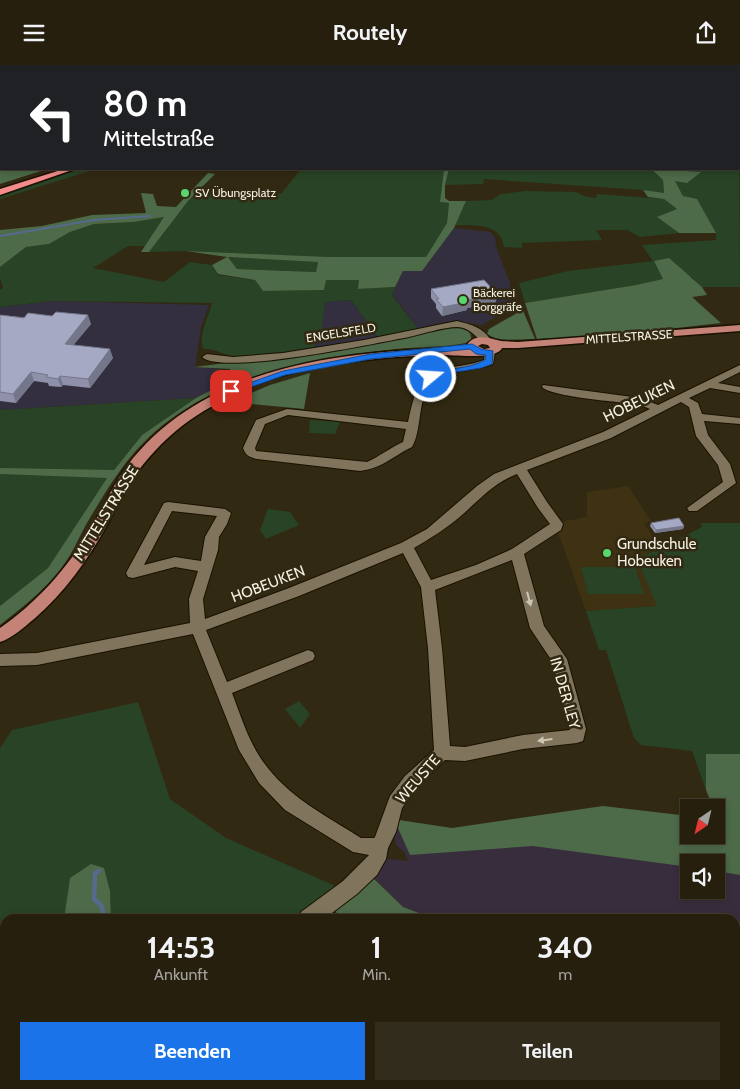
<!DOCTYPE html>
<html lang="de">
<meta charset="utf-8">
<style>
:root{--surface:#261f0e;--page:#322c1c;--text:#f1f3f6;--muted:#a4a29e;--line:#423d2e;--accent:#1a73e8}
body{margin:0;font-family:Cabin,sans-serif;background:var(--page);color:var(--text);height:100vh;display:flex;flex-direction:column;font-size:19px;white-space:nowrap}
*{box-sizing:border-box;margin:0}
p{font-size:16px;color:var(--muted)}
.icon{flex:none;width:28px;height:28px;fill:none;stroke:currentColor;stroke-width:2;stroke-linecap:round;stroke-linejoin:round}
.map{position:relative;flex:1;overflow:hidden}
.drawer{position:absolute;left:0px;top:849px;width:740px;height:176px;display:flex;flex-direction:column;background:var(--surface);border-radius:15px 15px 0 0;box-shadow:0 2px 8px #0003,0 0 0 1px var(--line)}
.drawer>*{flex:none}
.top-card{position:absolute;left:0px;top:0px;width:740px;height:105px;box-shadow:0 2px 8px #0003,0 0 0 1px var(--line);background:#202124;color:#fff;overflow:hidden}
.needle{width:32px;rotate:215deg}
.tools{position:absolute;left:680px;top:734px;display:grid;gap:10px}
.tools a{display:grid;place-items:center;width:45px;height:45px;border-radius:0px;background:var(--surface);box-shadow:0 2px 8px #0003,0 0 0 1px var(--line);font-size:25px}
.pin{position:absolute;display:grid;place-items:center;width:42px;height:42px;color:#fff;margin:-21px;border-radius:10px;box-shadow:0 2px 8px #0006}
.me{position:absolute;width:55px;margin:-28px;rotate:72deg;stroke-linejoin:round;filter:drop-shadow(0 0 4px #0008)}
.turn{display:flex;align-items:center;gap:18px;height:105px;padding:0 20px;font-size:22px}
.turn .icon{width:65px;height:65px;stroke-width:2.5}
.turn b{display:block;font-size:35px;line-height:42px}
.eta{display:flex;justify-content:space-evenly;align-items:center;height:85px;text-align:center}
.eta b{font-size:30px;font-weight:700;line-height:35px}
.action{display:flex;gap:10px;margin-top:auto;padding:10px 20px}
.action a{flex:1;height:58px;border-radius:0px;background:var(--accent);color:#fff;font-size:20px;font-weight:700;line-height:58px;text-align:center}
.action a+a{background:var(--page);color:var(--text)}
header{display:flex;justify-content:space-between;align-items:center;height:65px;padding:0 20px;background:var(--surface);font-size:22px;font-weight:700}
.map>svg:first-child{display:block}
</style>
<header><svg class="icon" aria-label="menu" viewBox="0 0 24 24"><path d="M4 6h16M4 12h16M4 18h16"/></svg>Routely<svg class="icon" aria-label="share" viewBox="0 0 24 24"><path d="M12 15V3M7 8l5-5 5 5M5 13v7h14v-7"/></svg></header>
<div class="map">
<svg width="740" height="1024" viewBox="0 0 740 1024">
<rect width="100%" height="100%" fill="#322912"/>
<!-- commercial -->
<path fill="#382d3c" d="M397 761 689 802V825H716V806L740 810V1024H721L718 1020H735V854H435L403 842 370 810 381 793 408 796 404 787 396 780 394 764Z"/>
<!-- industrial -->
<g fill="#332f3f">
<path d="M454 163 490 167 495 172 496 182 510 218 512 242 482 260 463 257 418 264 392 229 403 206 422 205Z"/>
<path d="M351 235 378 272 348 279 315 282 316 273 321 272 324 237Z"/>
<path d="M52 236 209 240 201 262 195 302 229 305 227 317 196 333 0 345V242Z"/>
</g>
<!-- built -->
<path fill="#3e3213" d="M628 421 651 456 644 458 660 482 637 494 658 541 586 546 557 464 560 457 587 452V427Z"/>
<!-- green -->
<g fill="#284325">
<path d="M739 56 740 222H702L692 212 664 214 636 220 525 238 519 218 568 206 653 196 642 180 716 175V168L683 131 674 115 700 107 671 104H739Z"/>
<path d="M80 104H96L0 134V130Z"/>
<path d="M301 104H444L440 137 449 138 447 158 426 192H330L186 186 149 187 188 136 201 125 281 129Z"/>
<path d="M449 104H655L652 106 663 115 664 129 643 125 484 114 483 119 445 120Z"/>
<path d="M526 126 576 127 584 131 596 133 597 129 664 134 678 145 658 153 679 168 640 172 627 165H596L602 175 522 178V183L504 182C500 157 475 161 455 160L466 136 491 135 501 129Z"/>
<path d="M165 152 145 181H128L93 203 164 217 190 197 212 200 218 210 255 215 263 226 324 225 325 215 360 214 358 224 395 222 392 230 418 264 378 272 351 235 325 237 321 272 316 273 315 282C290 286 263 292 237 291 224 291 216 283 203 284 198 269 209 252 212 238L52 236 0 242V225L3 223 0 213V202L26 182 49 179 70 167 94 159 134 157Z"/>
<path d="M228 192 318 197 317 207 237 204Z"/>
<path d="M196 333 142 370 107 413 48 503 0 541V345Z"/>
<path d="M310 355 340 357 335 369 309 368Z"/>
<path d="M268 444 290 447 299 460 266 474 260 465Z"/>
<path d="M701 458H740V689H707L706 725 692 686 641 680 634 673 606 585H599L586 546 657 541 637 494 702 462Z"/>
<path d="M581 502H635L644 529H588Z"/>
<path d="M299 636 310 649 300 663 285 644Z"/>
<path d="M138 637 170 734 226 773 340 823 302 854H111L110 826 70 813 64 854H5V876H0V683L12 665Z"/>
<path d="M0 908 5 910V1020H90L92 1024H0Z"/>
<path d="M387 1020H668L670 1024H387Z"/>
</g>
<!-- forest -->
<g fill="#4d6a49" fill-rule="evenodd">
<path d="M0 64 1 104H47L0 119Z"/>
<path d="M444 104H449L445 120V133L449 136H466L454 163 422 206H403L395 222 358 224 359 215H326L324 225 263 226 255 215 218 209 212 200 227 192 186 186 330 192H426L447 158 449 138 440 137ZM228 192 317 197 318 198 316 207 237 204Z"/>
<path d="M655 104 701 107 687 118 675 116 683 131 697 134 716 168H679L657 152 677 144 664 134 648 132 643 125 664 128 663 115 652 105Z"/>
<path d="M208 108 215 109 188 136 149 187H141L164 152 134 157 94 159 70 167 49 179 26 182 0 202V165L42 161 92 150 146 148 141 128 153 129 157 141 176 142Z"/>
<path d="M669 193 702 222 707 230 692 232 721 258 614 270 537 274 525 238 636 220 663 214 654 196Z"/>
<path d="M521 241 535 274 498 275 487 269 489 264 517 248Z"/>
<path d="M456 262C464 262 473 266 471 276 460 282 413 282 396 284 328 292 258 303 197 337 140 370 119 404 87 458 80 470 75 483 67 495 50 521 24 541 0 560V541L48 503 107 413 0 409V403L114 405 142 370 196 333 227 317 230 304 194 302 348 283Z"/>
<path d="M310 308 304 344 230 337 270 320Z"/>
<path d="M706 689H740V810L716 806V798H689V802L533 781 410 790 397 761 399 755 452 763 603 741 689 751V770H716V754H718L716 742H713L706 725Z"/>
<path d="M91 799 104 803 110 826 111 854H64L70 813Z"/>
<path d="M370 810 403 842 435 854H343L329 840Z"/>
</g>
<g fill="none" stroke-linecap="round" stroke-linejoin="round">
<!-- stream-far2 -->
<path stroke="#566a8e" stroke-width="1" d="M695 104 701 106 705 104"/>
<!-- stream-far1 -->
<path stroke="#566a8e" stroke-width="2" d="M0 171 94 155 150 151"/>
<!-- stream -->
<g stroke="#566a8e" stroke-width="4.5">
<path d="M99 806 95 808 94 834 101 840 105 854"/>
<path d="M0 889H5"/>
</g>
<!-- minor casing -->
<g stroke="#1a1100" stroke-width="2">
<g id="minor">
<path d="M457 256C472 260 482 262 491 275L486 278C476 275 473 263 457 262 444 262 422 269 409 272 377 278 222 311 202 292L207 289 233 292 283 288 364 275Z"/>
<path d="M490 284 495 287 493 299C476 306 456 304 440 312 415 323 424 362 412 382 393 391 383 403 360 406L257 394C249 392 246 391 243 383L256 355 287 344 408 357C415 326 418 308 453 302 464 300 474 299 484 295L485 287ZM288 350 406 364 403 377C390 383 380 391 367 397L256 386 255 383 265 359Z"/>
<path d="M740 300V307L718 318 740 322V328L710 323 689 333 698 338 702 349 740 353V359L704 356 708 370 730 399 736 418 697 446H689L687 443 723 417 718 400 696 371 689 342 681 337 611 373 527 405 547 437 563 459 561 465 524 489 544 561 567 594 586 664 583 676 577 678 523 684 465 696 445 695 417 722 402 743 396 767 388 783 386 794 377 810 357 829 324 854H299L301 847 343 816 369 790 353 787 285 745 259 718 239 685 193 569 37 600 0 601V589L37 588 190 558 189 534 198 506 175 502 133 513 128 512 126 508 164 438 168 437 225 444 231 448 227 459 219 472 218 485 203 534 205 554 289 523 401 478 427 464 477 421 494 409 603 367 650 344 638 339C620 337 551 332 542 322L543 320 640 333 658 340ZM517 409 538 443 550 459 512 484 476 500 431 515 414 483C431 473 447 463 462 450 480 434 494 418 517 409ZM172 446 217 451 205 472 201 496 175 492 144 500ZM403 488 421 522 428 583 434 685 405 711 390 731 375 772 374 773H361C320 747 278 727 254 682 245 665 239 646 232 628L313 595 315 591 313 587 308 585 303 587 227 617 206 565 299 531ZM512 495 530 563 552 596 570 665 523 670 465 682 450 681 442 583 435 525Z"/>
<path d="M97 1020H119L120 1024H98Z"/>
</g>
</g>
<!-- major casing -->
<g stroke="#1a1100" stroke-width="3">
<path id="major" d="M740 260V266L518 283H502C497 295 454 290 441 290 382 291 294 300 241 326 196 348 169 366 138 406 125 423 116 443 106 462 87 496 64 528 34 554 24 562 13 573 0 577V563C36 538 67 504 89 466 102 445 112 421 127 401 205 298 349 285 468 283L466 281C474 269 485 272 497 275 503 277 511 276 518 277ZM482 279 488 280 490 283 484 284 478 281Z"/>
</g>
<!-- highway casing -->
<g stroke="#1a1100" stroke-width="3">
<g id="highway">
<path d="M603 0H622V1H604Z"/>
<path d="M629 0H649V1H630Z"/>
<path d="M651 0H673V1H652Z"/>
<path d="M689 0H705V1H690Z"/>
<rect x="739" y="7" width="1" height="4"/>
<path d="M64 104H75L0 130V124Z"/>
</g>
</g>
<!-- minor -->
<use href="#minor" fill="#80755c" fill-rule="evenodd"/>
<!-- major -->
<use href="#major" fill="#c58378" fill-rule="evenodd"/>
<!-- highway -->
<use href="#highway" fill="#f38c8b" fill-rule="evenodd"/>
</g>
<!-- wall -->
<g fill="#8e91a9">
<path d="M431 224 496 237 467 243V245L442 251 436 243V239L431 233Z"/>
<path d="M0 250 91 259 73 280 113 293 90 323 63 320 61 322 49 321 48 318 34 316 16 338 0 336Z"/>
<path d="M651 458 684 461 683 464 655 468 650 461Z"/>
</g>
<!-- shaded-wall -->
<g fill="#747689">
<path d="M497 229 496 237 467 243V245L442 251 443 242 466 235Z"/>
<path d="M88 250 91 259 67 288 65 279Z"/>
<path d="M110 284 113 293 90 323 88 314Z"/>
<path d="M31 307 34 316 16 338 13 329Z"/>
<path d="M60 311 63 320 61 322 58 314Z"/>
<path d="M684 461 683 464 655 468 656 465Z"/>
</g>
<!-- building -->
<g fill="#a5a9c4" stroke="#747689">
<path d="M0 0H106L105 1H1V9H0Z"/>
<path d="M484 215 497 229 466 235 468 237 443 242 436 234H439L431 224Z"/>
<path d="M56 247 88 250 65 279 110 284 88 314 60 311 58 314 46 312 48 310 31 307 13 329 0 327V250L24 253 28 248 52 251Z"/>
<path d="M679 453 684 461 656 465 651 458Z"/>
</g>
<!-- one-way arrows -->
<defs><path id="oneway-solid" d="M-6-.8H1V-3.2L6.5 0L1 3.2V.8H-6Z" transform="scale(1.25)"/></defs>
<g fill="#cdc6b4">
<use href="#oneway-solid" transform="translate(529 534) rotate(75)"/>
<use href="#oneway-solid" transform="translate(545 675) rotate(173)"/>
</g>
<!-- route -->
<path fill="#1a73e8" stroke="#114b97" d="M472 279 481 284 493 286 492 299 481 303 444 309 431 315 426 312 428 311C446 302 468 305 485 295L486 290 476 289 470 284 371 294 285 310 231 329 227 326 283 306 371 289Z"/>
<!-- markers -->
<g fill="#5bd56e" stroke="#322912" stroke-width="2">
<circle cx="185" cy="128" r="5"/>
<circle cx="463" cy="235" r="5"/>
<circle cx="607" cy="488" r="5"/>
</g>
<g text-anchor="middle" stroke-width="5" stroke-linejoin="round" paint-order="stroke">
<!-- far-poi labels -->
<g font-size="12" fill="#f7f1e3" stroke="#322912" text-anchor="start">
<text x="195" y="132">SV Übungsplatz</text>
<text x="473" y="232">Bäckerei<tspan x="473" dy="14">Borggräfe</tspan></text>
</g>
<!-- far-street labels -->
<g font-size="12" fill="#f7f1e3" stroke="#322912">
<text transform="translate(341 268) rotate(-9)" y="4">ENGELSFELD</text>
<text transform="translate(629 272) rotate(-4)" y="4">MITTELSTRASSE</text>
</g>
<!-- street labels -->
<g font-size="15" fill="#f7f1e3" stroke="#322912">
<text transform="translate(639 336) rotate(-26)" y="5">HOBEUKEN</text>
<text transform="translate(106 448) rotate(-58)" y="5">MITTELSTRASSE</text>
<text transform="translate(268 519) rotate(-21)" y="5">HOBEUKEN</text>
<text transform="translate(565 628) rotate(74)" y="5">IN DER LEY</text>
<text transform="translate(418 714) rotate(-49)" y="5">WEUSTE</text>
</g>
<!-- poi labels -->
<g font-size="15" fill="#f7f1e3" stroke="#322912" text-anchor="start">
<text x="617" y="484">Grundschule<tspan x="617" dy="17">Hobeuken</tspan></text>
</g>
</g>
</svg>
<div class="tools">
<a><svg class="needle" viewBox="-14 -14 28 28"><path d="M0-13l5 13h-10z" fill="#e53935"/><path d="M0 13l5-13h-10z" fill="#a4a29e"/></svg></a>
<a><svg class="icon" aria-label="sound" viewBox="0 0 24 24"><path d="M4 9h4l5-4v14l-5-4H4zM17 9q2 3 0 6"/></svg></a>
</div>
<div class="pin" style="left:231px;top:326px;background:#d93025"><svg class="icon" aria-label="arrive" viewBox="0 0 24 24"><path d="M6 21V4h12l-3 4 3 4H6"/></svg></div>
<svg class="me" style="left:431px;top:312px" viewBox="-20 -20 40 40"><circle r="17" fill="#1a73e8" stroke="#fff" stroke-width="3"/><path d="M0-11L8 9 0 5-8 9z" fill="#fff"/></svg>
<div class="top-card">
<div class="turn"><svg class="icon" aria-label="left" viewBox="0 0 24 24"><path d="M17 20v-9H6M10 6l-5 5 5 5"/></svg><div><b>80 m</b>Mittelstraße</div></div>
</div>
<section class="drawer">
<div class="eta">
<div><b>14:53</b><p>Ankunft</p></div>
<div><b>1</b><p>Min.</p></div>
<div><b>340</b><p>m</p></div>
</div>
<div class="action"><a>Beenden</a><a>Teilen</a></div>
</section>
</div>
